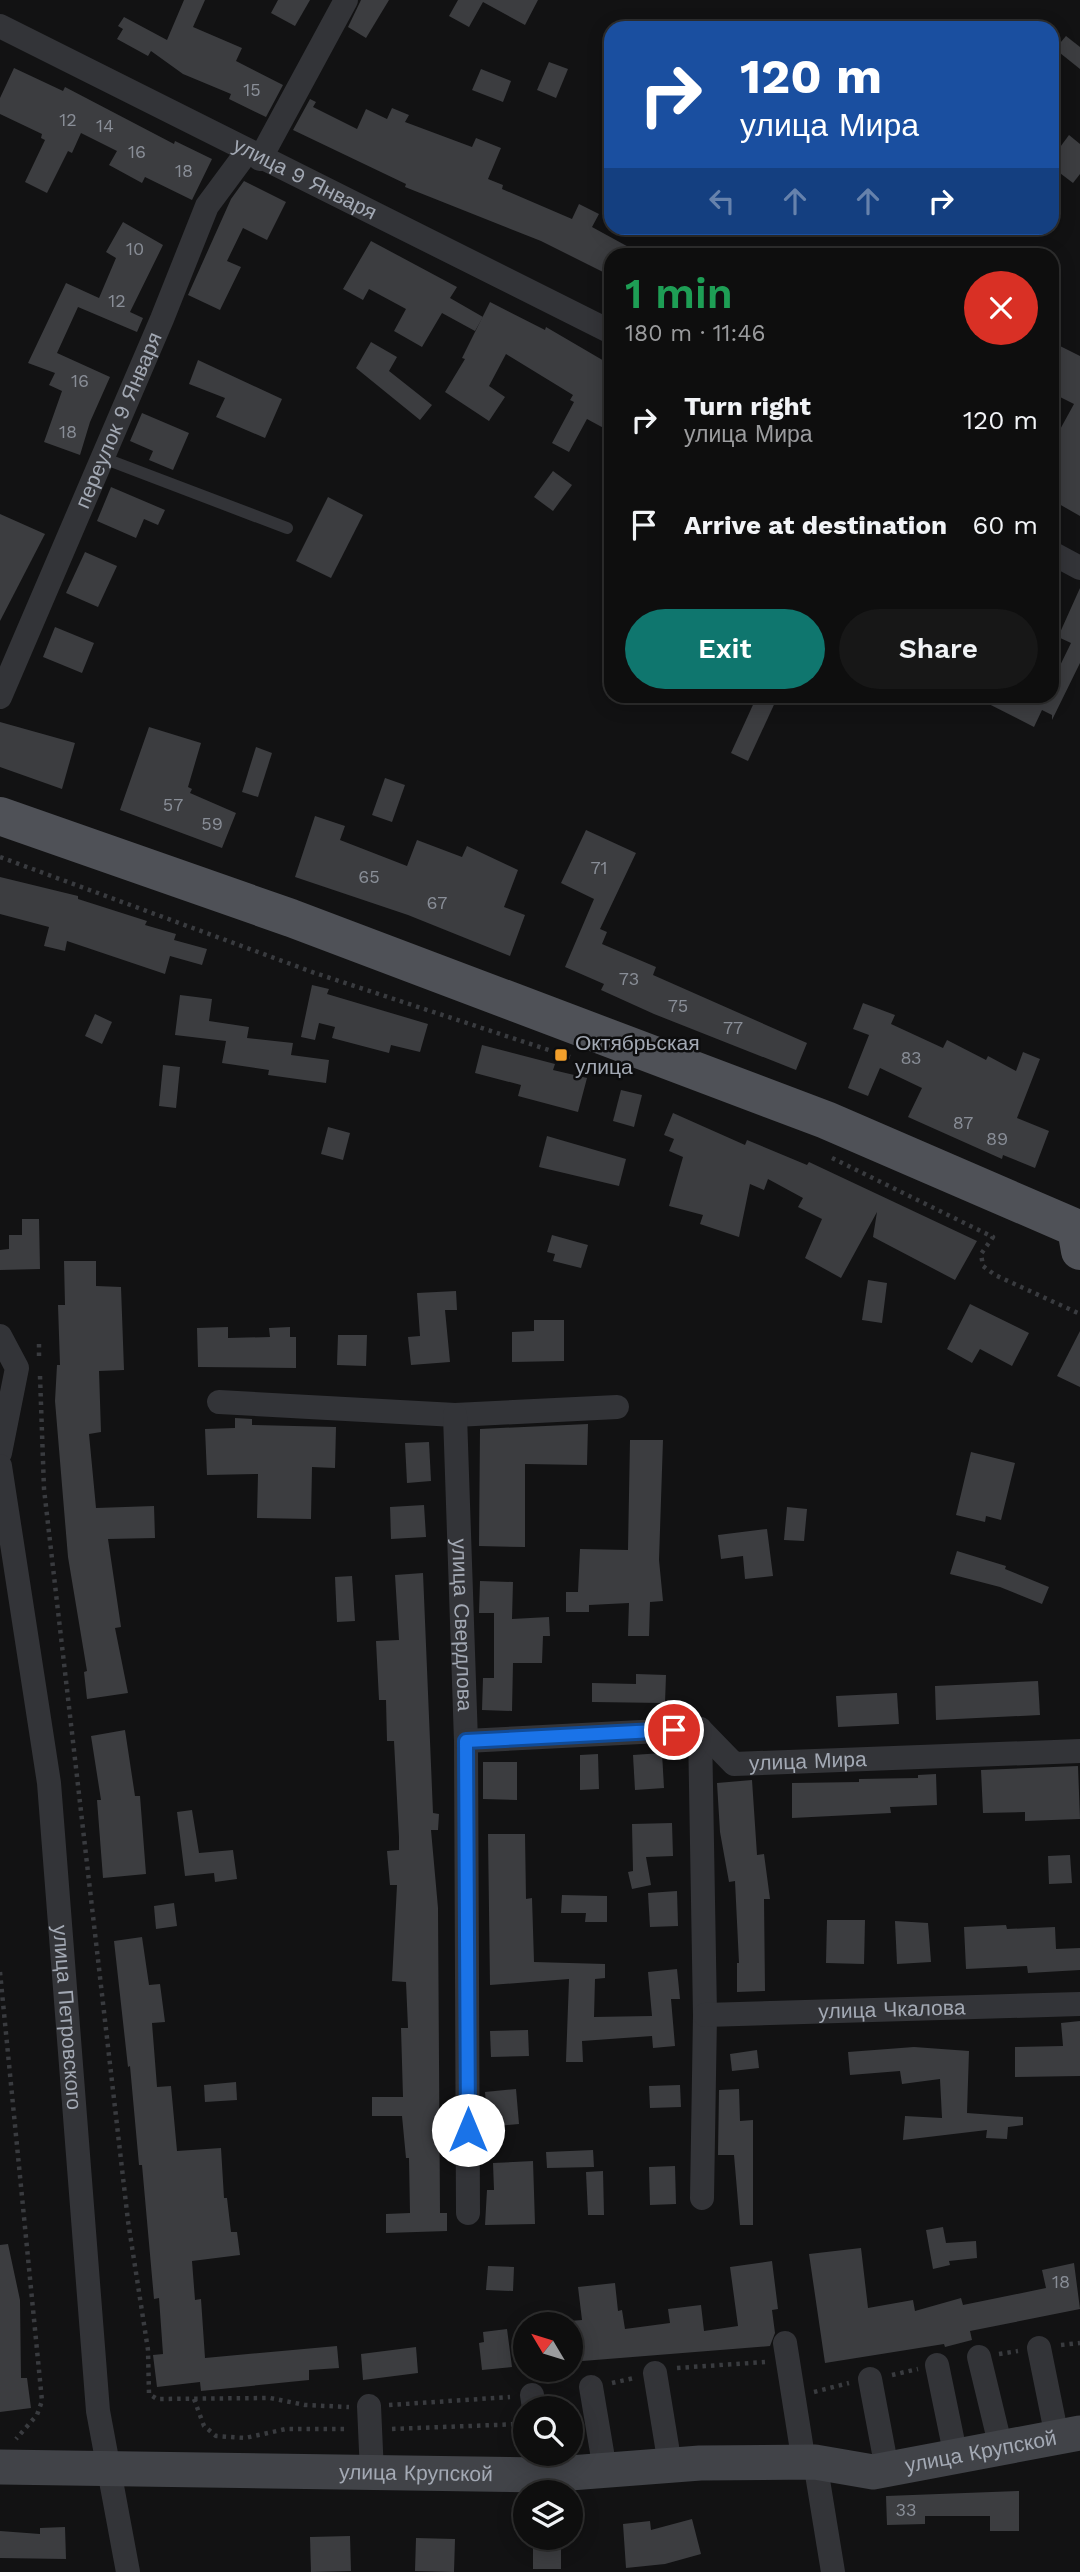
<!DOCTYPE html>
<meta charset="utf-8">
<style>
:root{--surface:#0e0e0e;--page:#171717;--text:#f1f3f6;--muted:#9b9c9e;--line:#2e2e2e;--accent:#0f766e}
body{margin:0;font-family:"Work Sans",sans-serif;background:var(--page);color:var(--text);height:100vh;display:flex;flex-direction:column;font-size:26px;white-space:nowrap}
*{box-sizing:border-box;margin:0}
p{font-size:23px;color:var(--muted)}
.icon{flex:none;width:38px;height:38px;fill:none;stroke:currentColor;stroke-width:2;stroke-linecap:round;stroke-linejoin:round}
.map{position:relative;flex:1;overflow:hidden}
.panel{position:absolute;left:604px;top:248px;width:455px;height:455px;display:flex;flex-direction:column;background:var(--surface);border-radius:21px;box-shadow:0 4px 18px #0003,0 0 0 2px var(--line)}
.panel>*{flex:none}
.banner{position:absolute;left:604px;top:21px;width:455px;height:214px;border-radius:21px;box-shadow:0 4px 18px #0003,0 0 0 2px var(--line);background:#1a4fa0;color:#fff;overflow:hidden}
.needle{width:46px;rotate:308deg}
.tools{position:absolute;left:513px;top:2312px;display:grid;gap:14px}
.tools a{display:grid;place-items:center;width:70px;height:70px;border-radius:50%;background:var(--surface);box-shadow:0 4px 18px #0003,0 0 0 2px var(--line);font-size:35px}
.pin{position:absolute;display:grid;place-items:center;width:60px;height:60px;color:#fff;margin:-30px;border:4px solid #fff;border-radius:50%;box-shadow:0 2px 7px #0007}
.me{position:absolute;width:77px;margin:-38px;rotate:0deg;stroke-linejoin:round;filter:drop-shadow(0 0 5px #0008)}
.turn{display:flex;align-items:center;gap:24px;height:147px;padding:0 21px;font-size:32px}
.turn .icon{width:91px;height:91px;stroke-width:2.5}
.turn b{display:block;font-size:49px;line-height:60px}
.lanes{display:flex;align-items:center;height:66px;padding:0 21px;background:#0003;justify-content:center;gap:35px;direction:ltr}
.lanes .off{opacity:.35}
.round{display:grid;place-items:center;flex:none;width:74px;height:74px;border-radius:37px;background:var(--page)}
.overview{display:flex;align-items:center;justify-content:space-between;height:119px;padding:0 21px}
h1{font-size:42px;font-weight:600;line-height:52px;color:#1e9e55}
.primary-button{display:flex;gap:14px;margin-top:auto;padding:14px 21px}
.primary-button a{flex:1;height:80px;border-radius:42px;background:var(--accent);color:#fff;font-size:28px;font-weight:600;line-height:80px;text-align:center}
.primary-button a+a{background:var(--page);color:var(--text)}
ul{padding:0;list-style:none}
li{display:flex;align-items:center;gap:21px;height:105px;padding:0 21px}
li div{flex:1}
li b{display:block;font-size:26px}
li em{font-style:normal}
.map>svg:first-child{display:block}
</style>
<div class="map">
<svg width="1080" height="2572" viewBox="0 0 1080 2572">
<rect width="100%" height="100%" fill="#121213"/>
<!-- building -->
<g fill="#3c3d40">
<path d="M184 0H205L193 27 242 48 236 61 283 85 266 117 229 99 231 94 183 74 151 51 148 56 117 39 123 29 118 26 124 17 167 40Z"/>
<path d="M278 0H310L295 26 271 13Z"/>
<path d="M361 0H389L366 38 348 27Z"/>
<path d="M458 0H538L525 25 483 2 469 27 449 16Z"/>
<path d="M1066 36 1080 47V69L1055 49Z"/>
<path d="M549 62 568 69 556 98 537 90Z"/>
<path d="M14 68 63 91 65 87 174 144 175 141 212 159 192 200 145 177 142 183 109 165 117 151 81 133 72 153 68 151 47 193 25 182 45 140 41 138 42 134 0 114V98Z"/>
<path d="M481 69 511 81 503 102 472 90Z"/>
<path d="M310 99 316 102 313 107 357 129 366 109 387 119 392 108 409 115 405 122 472 147 476 138 501 148 488 179 503 185 502 189 572 219 579 204 599 214 592 227 645 256H611V276L541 241 405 187 406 184 293 130Z"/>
<path d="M1069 135 1080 144V174L1073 183 1052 167V158Z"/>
<path d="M244 181 286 202 267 240 243 228 227 261 241 267 220 310 188 295 231 199Z"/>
<path d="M123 222 163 245 130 312 143 318 137 332 78 307 57 353 110 377 90 422 80 455 44 442 62 391 49 385 55 373 28 363 66 283 99 298 116 258 106 252Z"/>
<path d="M371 241 457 287 450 298 483 317 475 331 442 313 422 347 394 331 406 309 369 289 363 300 343 289Z"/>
<path d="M490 302 545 330 546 327 611 365V432L587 419 569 452 552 443 574 402 570 400 573 395 506 354 489 386 505 397 489 421 445 392 465 359 462 358Z"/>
<path d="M371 342 397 357 389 371 432 405 420 420 356 368Z"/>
<path d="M1052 342 1080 356V516L1052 500V444L1074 404 1052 393Z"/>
<path d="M198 360 282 399 265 438 216 417 225 398 189 384Z"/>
<path d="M142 413 189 433 173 470 149 460 153 451 130 441Z"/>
<path d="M553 471 572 485 553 511 534 497Z"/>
<path d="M111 487 165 510 158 525 144 519 136 538 97 521Z"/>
<path d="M328 497 363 515 331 578 296 561Z"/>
<path d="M0 514 45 534 0 621Z"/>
<path d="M85 552 117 566 98 607 66 593Z"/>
<path d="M1080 588V663L1052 720V715L1042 710 1034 727 973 696H1052V682L1071 643 1058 637Z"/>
<path d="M55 627 94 643 82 673 43 657Z"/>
<path d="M757 696H778L748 761 731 753Z"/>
<path d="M0 722 75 743 62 789 0 767Z"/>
<path d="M149 727 201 743 188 787 192 789 190 793 236 813 222 848 120 810Z"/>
<path d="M256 747 272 753 258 797 242 792Z"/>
<path d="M385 778 405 785 392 822 372 815Z"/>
<path d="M315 816 345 826 340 840 407 866 417 840 462 857 467 846 518 870 504 907 525 915 510 956 408 915 295 877Z"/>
<path d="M586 830 636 853 600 929 607 932 602 944 656 967 653 975 807 1043 796 1070 654 1014 601 990 604 984 565 967 594 899 561 883Z"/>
<path d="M0 877 78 896V899L147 921 145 925 176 934 174 940 207 949 202 965 170 956 165 974 67 941 65 951 44 946 49 927 0 914Z"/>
<path d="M312 985 329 989 327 994 428 1024 420 1052 391 1045 389 1053 332 1038 335 1027 319 1023 315 1040 301 1037Z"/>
<path d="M180 995 212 999 209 1021 249 1027 247 1038 293 1043 291 1055 329 1060 326 1083 268 1075 269 1070 222 1063 226 1041 175 1035Z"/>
<path d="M863 1003 895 1015 891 1024 943 1048 947 1040 986 1060 988 1056 1016 1071 1023 1052 1040 1059 1017 1118 1049 1131 1035 1168 1003 1155 1002 1159 908 1117 922 1088 880 1068 868 1096 848 1088 869 1035 853 1029Z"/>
<path d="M95 1014 112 1022 102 1044 85 1036Z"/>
<path d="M482 1045 555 1064 553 1070 587 1078 578 1112 518 1096 521 1085 475 1073Z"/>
<path d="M163 1065 180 1067 176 1108 159 1106Z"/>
<path d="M621 1090 642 1095 634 1127 613 1121Z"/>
<path d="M673 1113 745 1145 747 1140 807 1165 809 1162 977 1241 955 1280 873 1237 877 1212 841 1278 805 1258 822 1219 798 1207 803 1198 768 1179 764 1190 750 1184 739 1237 700 1224 703 1215 669 1206 683 1157 669 1151 674 1139 664 1135Z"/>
<path d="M328 1127 350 1133 343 1160 321 1154Z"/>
<path d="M547 1136 626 1159 619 1186 539 1167Z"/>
<path d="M22 1219H39L40 1269 0 1270V1250L9 1249V1235H22Z"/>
<path d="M552 1235 588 1245 581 1268 553 1261 555 1254 547 1252Z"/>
<path d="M64 1261H96V1286L121 1287 124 1370 99 1371 101 1432 89 1434 96 1508 154 1506 155 1538 108 1539 121 1627 115 1628 128 1693 87 1699 84 1672 87 1671 68 1557 55 1401 57 1365H60L58 1305H65Z"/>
<path d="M868 1280 887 1283 882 1323 862 1320Z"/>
<path d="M456 1291 457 1310H445L450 1362 411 1365 408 1337 420 1336 417 1293Z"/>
<path d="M970 1304 1029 1333 1012 1366 980 1349 972 1363 947 1349Z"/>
<path d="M534 1320H564V1361L512 1362V1332L534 1331Z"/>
<path d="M228 1327V1338L270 1337 269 1328 290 1327V1337H296V1368L198 1367 197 1328Z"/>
<path d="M1080 1331V1387L1057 1376Z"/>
<path d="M338 1335H367L366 1366 337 1365Z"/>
<path d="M235 1418 252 1419V1425L336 1427 335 1468 312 1467 311 1519 257 1518 258 1474 207 1475 205 1429 235 1428Z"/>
<path d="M588 1424 587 1465 525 1464V1547L479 1546 480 1429Z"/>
<path d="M630 1440H663L659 1560 663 1601 650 1602 649 1636H628L629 1603 589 1605V1612H566V1592H578L580 1549 628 1550Z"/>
<path d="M429 1442 431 1481 407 1483 405 1443Z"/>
<path d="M971 1452 1015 1463 1001 1520 986 1516 985 1522 956 1515Z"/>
<path d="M424 1505 426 1537 391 1539 390 1507Z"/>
<path d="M787 1507 807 1509 804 1541 784 1540Z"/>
<path d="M767 1529 773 1576 745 1579 743 1556 721 1559 718 1535Z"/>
<path d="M957 1551 1006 1566 1005 1569 1049 1587 1042 1604 1000 1587 950 1574Z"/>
<path d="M423 1573 433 1813 439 1814 438 1830H431L438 1908 440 2213H447V2231L386 2233V2214L410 2213 409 2158H406L402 2116H372V2097H403L401 2028H408L406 1982 392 1981 397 1885H390L387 1851 399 1850V1837L394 1741H387L386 1700H379L376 1641 399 1640 395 1575Z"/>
<path d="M352 1576 355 1621 337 1622 335 1577Z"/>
<path d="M480 1581 513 1582 512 1619 549 1617 550 1636H543L542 1663H513L512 1711 482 1710 483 1678H494V1613H479Z"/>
<path d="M636 1674 666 1675 665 1703 592 1702V1683L636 1684Z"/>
<path d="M1038 1681 1040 1715 936 1720 935 1686Z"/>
<path d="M897 1693 899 1724 838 1727 836 1696Z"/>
<path d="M125 1730 135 1796H140L146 1874 103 1878 97 1800H101L91 1736Z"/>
<path d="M662 1753 664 1788 635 1790 633 1755Z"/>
<path d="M598 1754 599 1789 580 1790V1755Z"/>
<path d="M483 1762H517V1800L483 1799Z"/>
<path d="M1078 1766 1080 1819 1025 1821V1812L983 1813 981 1770Z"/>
<path d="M936 1774 937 1805 890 1807 891 1813 792 1818V1783L859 1782V1779L918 1778V1775Z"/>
<path d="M752 1780 757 1855 764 1854 770 1899H764L765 1991 737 1992V1963H739L735 1881 729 1882 720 1832 717 1783Z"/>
<path d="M192 1810 199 1853 233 1850 237 1879 215 1882 214 1873 185 1876 177 1812Z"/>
<path d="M672 1823 673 1856 646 1857 651 1885 632 1889 628 1872 633 1871 632 1824Z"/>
<path d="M488 1834H525L526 1899 532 1898 534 1962 605 1964V1978L595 1979 594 2017 652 2016 648 1972 677 1969 680 1999H671L675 2046 653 2048 652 2036 582 2041 583 2062H566L569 1979 490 1985Z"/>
<path d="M1070 1855 1072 1883 1049 1884 1048 1856Z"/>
<path d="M677 1891 678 1926 650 1927 648 1893Z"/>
<path d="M562 1895 607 1896V1922H585L586 1913H561Z"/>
<path d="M174 1903 177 1926 156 1929 154 1906Z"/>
<path d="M827 1920H865L864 1964 826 1963Z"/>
<path d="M895 1921 928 1923 931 1962 897 1964Z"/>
<path d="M1006 1925 1007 1929 1055 1927 1056 1949 1080 1948V1970L1028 1973 1027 1966 966 1969 964 1927Z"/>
<path d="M142 1937 149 1985 160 1984 165 2022 152 2023 157 2087 171 2086 177 2151 221 2148 224 2198H227L231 2232H237L240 2255 192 2261 195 2300 201 2299 205 2358 337 2346 339 2368 309 2370V2380L201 2391 200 2382 157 2387 153 2355 163 2354 159 2298 154 2299 142 2165H139L130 2066 128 2067 114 1941Z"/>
<path d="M1080 2021V2076L1015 2077V2047L1063 2046 1061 2023Z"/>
<path d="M528 2030 529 2056 491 2057 490 2031Z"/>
<path d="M914 2047 969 2051 967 2113 1023 2117V2125L1008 2127 1007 2139 986 2138 987 2130 903 2140 905 2116 942 2118 940 2079 902 2084 900 2071 850 2075 848 2052Z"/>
<path d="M757 2050 759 2068 732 2071 730 2054Z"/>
<path d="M236 2082 237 2100 205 2102 204 2085Z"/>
<path d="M680 2085 681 2107 650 2108 649 2086Z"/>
<path d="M516 2089 519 2124 488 2127 485 2092Z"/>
<path d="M739 2089 740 2121 753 2120V2225H740L734 2155H718L719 2090Z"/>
<path d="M593 2150 594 2167 547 2168 546 2152Z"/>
<path d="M533 2161 535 2224 485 2225 487 2190H494L493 2163Z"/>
<path d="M675 2166 676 2204 650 2205 649 2167Z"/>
<path d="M603 2171 604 2215H588L586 2172Z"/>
<path d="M943 2227 946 2243 976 2241 977 2258 949 2261 950 2265 933 2269 926 2230Z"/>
<path d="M8 2244 20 2300 21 2378H27L31 2408 0 2412V2245Z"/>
<path d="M861 2248 868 2308 913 2300 915 2311 961 2298 963 2305 1046 2288 1042 2270 1074 2263 1080 2309 970 2331 972 2340 945 2347 944 2344 825 2363 809 2254Z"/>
<path d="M772 2261 778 2309 772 2310 775 2333 770 2346 570 2362V2321L582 2320 578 2287 615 2283 618 2311 622 2310 625 2329 670 2323 668 2309 701 2305 704 2331 738 2326 730 2267Z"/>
<path d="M488 2266 514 2267 513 2291 486 2290Z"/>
<path d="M507 2329 512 2367 482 2370 479 2343 484 2342 483 2332Z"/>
<path d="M416 2347 418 2373 363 2380 361 2354Z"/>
<path d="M1019 2491V2531H990V2516H925V2524L887 2525 886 2496Z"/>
<path d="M692 2519 701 2554 665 2564 626 2568 623 2524 650 2521 651 2530Z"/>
<path d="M65 2527 66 2559 0 2558V2531L40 2534V2528Z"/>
<path d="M350 2536 351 2571 311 2572 310 2537Z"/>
<path d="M416 2538 455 2539 454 2572 415 2571Z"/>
<rect x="533" y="2538" width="28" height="31"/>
</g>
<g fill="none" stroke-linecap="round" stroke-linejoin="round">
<!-- path -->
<g stroke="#393b3f" stroke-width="4.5" stroke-dasharray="3.5 5" stroke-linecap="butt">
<path d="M0 857 315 973 570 1057"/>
<path d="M832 1158 993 1237 981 1254 983 1266 995 1275 1080 1314"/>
<path d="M39 1344V1360"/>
<path d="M40 1376 44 1489 128 2221 148 2350 149 2394 157 2399 270 2398 305 2405 349 2407"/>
<path d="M0 1972 42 2401 37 2415 16 2439"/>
<path d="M1061 2345 1080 2343"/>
<path d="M999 2354 1018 2351"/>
<path d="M677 2368 765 2362"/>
<path d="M892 2375 918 2369"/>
<path d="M612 2383 634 2378"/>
<path d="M814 2392 849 2383"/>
<path d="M194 2399 204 2426 216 2436 245 2438 286 2429H348"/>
<path d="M389 2405 510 2397"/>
<path d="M392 2429 520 2424"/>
</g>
<!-- service -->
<path stroke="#333438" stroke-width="12" d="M103 458 287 528"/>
<!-- minor -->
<g stroke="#333438" stroke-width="24">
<path id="s1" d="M0 26 611 332"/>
<path d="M260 159 346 0"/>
<path d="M1052 553 1080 568"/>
<path id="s2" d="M0 697 162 319 207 206 247 152"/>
<path d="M0 1336 17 1368 0 1453"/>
<path d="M219 1402 455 1415 617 1407"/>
<path id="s3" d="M455 1415 466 1741 468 2213"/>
<path id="s4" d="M0 1466 49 1783 98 2411 128 2572"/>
<path d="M700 1729 705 2015 702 2198"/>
<path id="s5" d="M466 1741 700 1729 734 1764 1080 1751"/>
<path id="s6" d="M705 2015 1080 2004"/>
<path d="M785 2343 804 2463"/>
<path d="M1039 2348 1057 2437"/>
<path d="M979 2357 1001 2448"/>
<path d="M937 2365 956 2457"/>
<path d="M655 2373 670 2465"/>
<path d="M870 2379 887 2469"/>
<path d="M591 2387 605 2470"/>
<path d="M532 2395 534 2408"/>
<path d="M369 2406 372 2473"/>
<path d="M815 2462 833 2572"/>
</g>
<!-- secondary -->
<path stroke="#414348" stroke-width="35" id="s7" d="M0 2467 544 2475 700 2463 815 2462 873 2472 1080 2433"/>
<!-- primary -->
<path stroke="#4f5157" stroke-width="38" d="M0 816 291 918 826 1120 1076 1228 1080 1251"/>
</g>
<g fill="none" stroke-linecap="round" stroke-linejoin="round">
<!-- route casing -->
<g stroke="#114b97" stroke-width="18">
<path id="route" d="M468 2130 466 1741 674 1730"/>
</g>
<!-- route -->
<use href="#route" stroke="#1a73e8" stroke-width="12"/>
</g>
<!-- markers -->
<rect fill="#f29f2b" stroke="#0d0d0e" stroke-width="2.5" x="554" y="1048" width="14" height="14" rx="3.5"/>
<g text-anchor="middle" stroke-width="5" stroke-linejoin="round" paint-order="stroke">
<!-- number labels -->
<g font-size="18" fill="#898e97">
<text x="252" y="96">15</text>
<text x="68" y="126">12</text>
<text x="105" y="132">14</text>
<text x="137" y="158">16</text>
<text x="184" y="177">18</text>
<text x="135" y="255">10</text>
<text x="117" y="307">12</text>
<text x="80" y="387">16</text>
<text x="68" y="438">18</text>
<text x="173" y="811">57</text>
<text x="212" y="830">59</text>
<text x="599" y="874">71</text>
<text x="369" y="883">65</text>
<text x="437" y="909">67</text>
<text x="629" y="985">73</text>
<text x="678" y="1012">75</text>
<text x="733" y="1034">77</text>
<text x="911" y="1064">83</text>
<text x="963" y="1129">87</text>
<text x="997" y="1145">89</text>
<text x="1061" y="2288">18</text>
<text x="906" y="2516">33</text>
</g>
<!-- street labels -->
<g font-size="21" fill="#a3a9b4" stroke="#0d0d0e">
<text dy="7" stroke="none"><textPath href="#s1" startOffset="341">улица 9 Января</textPath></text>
<text dy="7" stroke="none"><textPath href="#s2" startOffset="301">переулок 9 Января</textPath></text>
<text dy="7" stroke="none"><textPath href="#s3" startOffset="210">улица Свердлова</textPath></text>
<text dy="7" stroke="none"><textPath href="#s5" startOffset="357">улица Мира</textPath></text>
<text dy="7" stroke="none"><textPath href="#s6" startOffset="187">улица Чкалова</textPath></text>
<text dy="7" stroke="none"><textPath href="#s4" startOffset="556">улица Петровского</textPath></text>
<text dy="7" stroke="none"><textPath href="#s7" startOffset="984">улица Крупской</textPath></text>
<text dy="7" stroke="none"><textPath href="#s7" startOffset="416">улица Крупской</textPath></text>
</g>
<!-- poi labels -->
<g font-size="21" fill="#a3a9b4" stroke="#0d0d0e" text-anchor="start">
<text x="575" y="1050">Октябрьская<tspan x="575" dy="24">улица</tspan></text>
</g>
</g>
</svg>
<div class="tools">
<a><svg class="needle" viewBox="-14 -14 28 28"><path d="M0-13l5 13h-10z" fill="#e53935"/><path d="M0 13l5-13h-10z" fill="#9b9c9e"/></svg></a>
<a><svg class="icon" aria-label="search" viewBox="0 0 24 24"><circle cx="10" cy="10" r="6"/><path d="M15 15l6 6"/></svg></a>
<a><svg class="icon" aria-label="layers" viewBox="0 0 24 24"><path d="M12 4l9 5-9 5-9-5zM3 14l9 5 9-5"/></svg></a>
</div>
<div class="pin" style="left:674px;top:1730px;background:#d93025"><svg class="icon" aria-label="arrive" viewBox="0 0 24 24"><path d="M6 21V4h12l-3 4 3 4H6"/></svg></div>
<svg class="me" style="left:468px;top:2130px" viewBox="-20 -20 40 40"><circle r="19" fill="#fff"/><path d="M0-13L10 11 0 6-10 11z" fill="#1a73e8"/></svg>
<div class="banner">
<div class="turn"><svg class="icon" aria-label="right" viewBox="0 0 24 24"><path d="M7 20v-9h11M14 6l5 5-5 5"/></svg><div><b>120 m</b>улица Мира</div></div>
<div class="lanes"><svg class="icon off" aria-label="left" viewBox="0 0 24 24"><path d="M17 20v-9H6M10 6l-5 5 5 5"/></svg><svg class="icon off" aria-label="ahead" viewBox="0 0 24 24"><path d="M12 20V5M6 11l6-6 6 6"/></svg><svg class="icon off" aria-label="ahead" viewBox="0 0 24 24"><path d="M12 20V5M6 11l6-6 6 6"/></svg><svg class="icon" aria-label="right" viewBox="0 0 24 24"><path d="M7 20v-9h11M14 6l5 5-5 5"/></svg></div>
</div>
<section class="panel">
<div class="overview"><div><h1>1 min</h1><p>180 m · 11:46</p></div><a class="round" style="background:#d93025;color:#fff"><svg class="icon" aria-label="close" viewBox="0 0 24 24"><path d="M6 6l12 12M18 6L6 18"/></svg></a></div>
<ul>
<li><svg class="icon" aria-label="right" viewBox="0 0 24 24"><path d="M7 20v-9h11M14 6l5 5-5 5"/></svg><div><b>Turn right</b><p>улица Мира</p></div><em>120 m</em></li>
<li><svg class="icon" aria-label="arrive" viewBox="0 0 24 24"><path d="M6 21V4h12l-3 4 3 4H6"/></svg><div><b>Arrive at destination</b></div><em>60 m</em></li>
</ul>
<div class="primary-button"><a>Exit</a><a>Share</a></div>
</section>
</div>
